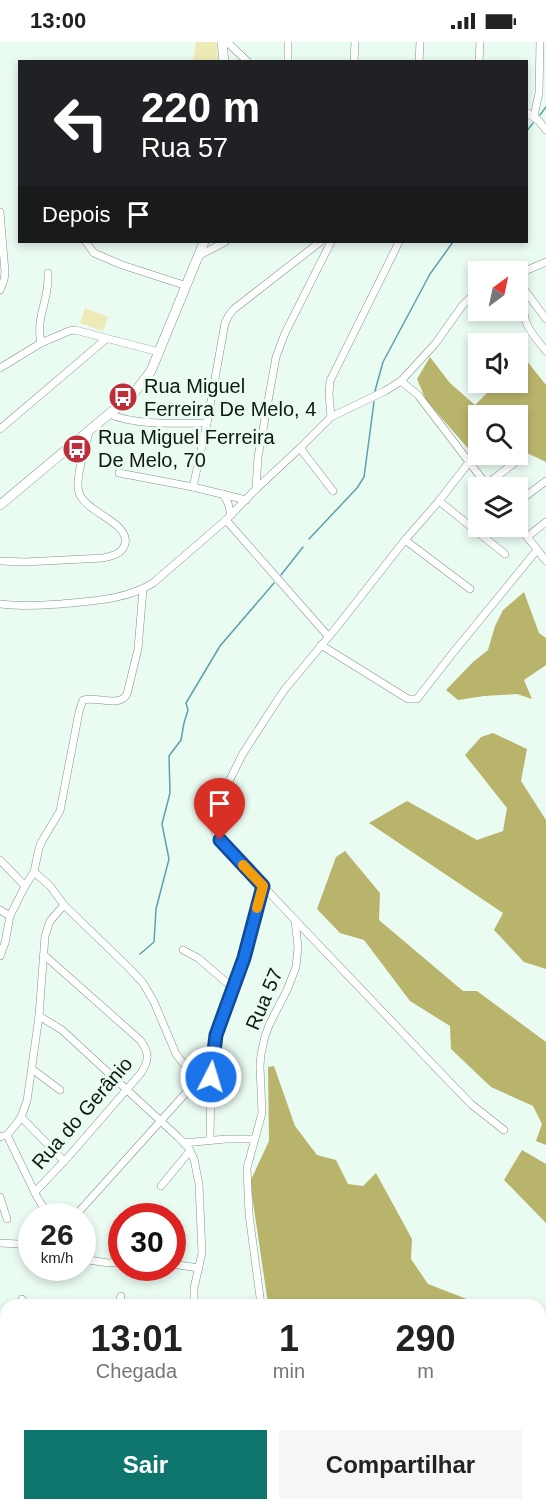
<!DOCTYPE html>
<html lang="pt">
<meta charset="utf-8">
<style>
:root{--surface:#fff;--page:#f6f6f6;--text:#222;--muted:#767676;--accent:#0f766e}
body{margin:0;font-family:Helvetica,sans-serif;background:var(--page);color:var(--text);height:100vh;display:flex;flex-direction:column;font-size:22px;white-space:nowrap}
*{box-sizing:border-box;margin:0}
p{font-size:20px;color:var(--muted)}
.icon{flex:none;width:33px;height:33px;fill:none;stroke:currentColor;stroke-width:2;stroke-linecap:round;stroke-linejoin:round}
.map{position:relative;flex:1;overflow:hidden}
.drawer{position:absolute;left:0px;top:1257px;width:546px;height:212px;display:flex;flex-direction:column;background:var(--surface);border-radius:18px 18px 0 0;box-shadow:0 3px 9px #0003}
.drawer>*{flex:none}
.banner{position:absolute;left:18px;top:18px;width:510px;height:183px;border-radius:0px;box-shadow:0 3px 9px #0003;background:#202124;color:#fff;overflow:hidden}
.needle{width:39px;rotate:33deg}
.controls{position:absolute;left:468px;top:219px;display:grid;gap:12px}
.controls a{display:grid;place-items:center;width:60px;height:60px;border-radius:0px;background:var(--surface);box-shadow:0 3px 9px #0003;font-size:30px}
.speed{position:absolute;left:18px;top:1161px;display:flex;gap:12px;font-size:30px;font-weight:700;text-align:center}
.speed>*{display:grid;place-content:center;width:78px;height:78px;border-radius:50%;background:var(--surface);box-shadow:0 3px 9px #0003;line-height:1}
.speed small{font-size:15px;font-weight:400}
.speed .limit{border:9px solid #d22;background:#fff;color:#111}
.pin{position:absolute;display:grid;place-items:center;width:51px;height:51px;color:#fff;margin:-62px -26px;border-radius:50% 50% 50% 0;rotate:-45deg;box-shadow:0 0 6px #0007}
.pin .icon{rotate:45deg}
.me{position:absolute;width:66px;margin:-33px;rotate:5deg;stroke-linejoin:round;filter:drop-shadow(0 0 4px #0008)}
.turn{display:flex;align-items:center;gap:21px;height:126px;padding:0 24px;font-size:27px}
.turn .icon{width:78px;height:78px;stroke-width:2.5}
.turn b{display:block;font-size:42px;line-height:51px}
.then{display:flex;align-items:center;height:57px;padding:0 24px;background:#0003;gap:12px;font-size:22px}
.eta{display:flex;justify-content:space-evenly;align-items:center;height:102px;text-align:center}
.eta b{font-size:36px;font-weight:800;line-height:42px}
.action{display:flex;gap:12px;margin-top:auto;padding:12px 24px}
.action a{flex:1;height:69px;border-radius:0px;background:var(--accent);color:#fff;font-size:24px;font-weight:800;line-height:69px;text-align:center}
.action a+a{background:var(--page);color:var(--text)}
.status{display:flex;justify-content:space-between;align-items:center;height:42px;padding:0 30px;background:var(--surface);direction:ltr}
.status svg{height:16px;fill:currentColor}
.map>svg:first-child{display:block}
</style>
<div class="status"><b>13:00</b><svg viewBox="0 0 49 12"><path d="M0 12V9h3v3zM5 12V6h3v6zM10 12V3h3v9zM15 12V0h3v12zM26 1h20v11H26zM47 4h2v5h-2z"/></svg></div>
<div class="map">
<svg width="546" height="1468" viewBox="0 0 546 1468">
<rect width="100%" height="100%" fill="#eafbf2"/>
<!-- green -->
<g fill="#edeab7">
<path d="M196 0H216L218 19H193Z"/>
<path d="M85 266 108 275 103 289 80 281Z"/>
</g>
<!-- forest -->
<g fill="#b9b46b">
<path d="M523 314 546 343V420L529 412 518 409V374H478V406L471 410 426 358 417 337 430 315 450 341 475 363 497 341 518 340V320Z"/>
<path d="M524 550 539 591 546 596V623L524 638 532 657 517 652 484 654 458 658 446 648 473 620 488 608 495 584 503 568Z"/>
<path d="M493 691 527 707 521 739 546 778V927L524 920 494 888 503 871 369 781 407 759 477 798 503 789 507 766 465 713 481 695Z"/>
<path d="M345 809 380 851 379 878 463 949H477L546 1000V1103L536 1099 542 1082 533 1064 491 1045 451 1007 450 984 410 959 364 898 340 891 317 867 336 815Z"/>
<path d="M274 1024 295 1084 317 1113 336 1118 348 1142 363 1144 376 1131 412 1197 411 1217 428 1242 482 1263H270L267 1255 250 1140 269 1099 268 1025Z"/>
<path d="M522 1108 546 1122V1181L504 1138Z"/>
<path d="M540 1332 546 1339V1468H414L404 1463 540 1462Z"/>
</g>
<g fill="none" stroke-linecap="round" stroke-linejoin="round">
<!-- stream -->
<g stroke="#5da0b0" stroke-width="1.5">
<path d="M540 73 546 65"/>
<path d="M526 90 533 81"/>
<path d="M375 349 383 320 430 232 453 200"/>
<path d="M309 497 357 446 364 435 374 360"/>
<path d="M281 533 303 505"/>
<path d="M140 912 154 900 156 867 169 817 162 782 170 751 169 714 181 698 184 681 188 668 186 661 220 604 274 541"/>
</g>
<!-- minor casing -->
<g stroke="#83938a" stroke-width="8">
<g id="minor">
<path d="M227 0 248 20"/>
<path d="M288 20V0"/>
<path d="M354 20 355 0"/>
<path d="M419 20 420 0"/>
<path d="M479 20 480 0"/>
<path d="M526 70 539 79 546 88"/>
<path d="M534 74 539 51 540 0"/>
<path d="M0 170 5 230 4 238 0 248"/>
<path d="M86 200 94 211 122 223 187 244"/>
<path d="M198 214 225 200"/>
<path d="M518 232 546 220"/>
<path d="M518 239 546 277"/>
<path d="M518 252C524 262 523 270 526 280 530 291 539 300 546 309"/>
<path d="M41 301C35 275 50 257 48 231"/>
<path d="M0 326 41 301 69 289 75 288 159 310"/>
<path d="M401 339 418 353 489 446"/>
<path d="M109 372C138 384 176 381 207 381"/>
<path d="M331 375 329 352 330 339 399 200"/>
<path d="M0 387 106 297"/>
<path d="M300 406 333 449"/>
<path d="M119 431 193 445 246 458"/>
<path d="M487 442 522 415"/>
<path d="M193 445 207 381 225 281 229 273 234 267 320 200"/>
<path d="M256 447 258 415 276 315 285 291 331 200"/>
<path d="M223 452 228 461 231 473"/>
<path d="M439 459 505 512"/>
<path d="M518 460 546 439"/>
<path d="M226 478 328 594"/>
<path d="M518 483 546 519"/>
<path d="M527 495 546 480"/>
<path d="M405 498 470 547"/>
<path d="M0 519 25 520 103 516C112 514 122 512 125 502 130 481 88 471 80 453 73 440 86 405 89 390"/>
<path d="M0 562C20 565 41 563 61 562 92 559 126 558 153 541L226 478 256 447 300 406 331 375 385 349 401 339 435 302 462 264 469 257 478 250"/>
<path d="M321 603 408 657H417L452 612 537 508"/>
<path d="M0 818 25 844"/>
<path d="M34 830 50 844 64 863 129 926 143 941 154 960 176 1012 183 1021 202 1033"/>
<path d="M0 868 10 874"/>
<path d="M295 878 442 1032 471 1062 504 1088"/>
<path d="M183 908 198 916 233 946"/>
<path d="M0 914 5 901 10 874 25 844 34 830 39 806 42 799 60 769 79 670 83 658C97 654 120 666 127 652L138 607 143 547"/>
<path d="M39 974 62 988 178 1095 188 1105 194 1117 199 1142 202 1211 194 1246V1263"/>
<path d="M32 1027 60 1048"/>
<path d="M21 1075 64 1119"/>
<path d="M7 1093 37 1155 42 1163 53 1174"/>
<path d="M0 1095 7 1093 17 1081 21 1075 27 1059 39 974 45 894 50 879 64 863"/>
<path d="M210 1097 211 1034 216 993 239 931 263 844"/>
<path d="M184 1101 226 1097H255"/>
<path d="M161 1144 190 1109"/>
<path d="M35 1150 69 1114 141 1031C149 1018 150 1011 140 998L44 913"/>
<path d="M0 1155 7 1177"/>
<path d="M75 1174 202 1033 205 1034"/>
<path d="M0 1201 18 1202 32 1204"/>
<path d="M82 1217 108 1221 122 1220"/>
<path d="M172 1222 199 1226"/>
<path d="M20 1263 22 1257"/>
<path d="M118 1263 121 1254"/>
<path d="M261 1263 249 1172 247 1126 262 1071 260 1024 261 1012 265 994 270 981 287 948 296 925 298 905 295 878 220 798 215 790 213 783V774L216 766 242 713 273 665 285 647 336 586 405 498 439 459 470 419"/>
<path d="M0 1320 6 1304"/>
<path d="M0 1437 6 1436"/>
<path d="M225 1462 229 1468"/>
</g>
</g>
<!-- tertiary casing -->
<g stroke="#83938a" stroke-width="10">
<g id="tertiary">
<path d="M0 1363 6 1364"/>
<path d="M161 1468 166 1462"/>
</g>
</g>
<!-- secondary casing -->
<g stroke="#83938a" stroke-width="10">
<g id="secondary">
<path d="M222 0 224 20"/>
<path d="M0 463 134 351 151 329 204 200"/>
</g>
</g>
<!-- minor -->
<use href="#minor" stroke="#fff" stroke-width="7"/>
<!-- tertiary -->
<use href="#tertiary" stroke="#fff" stroke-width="8"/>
<!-- secondary -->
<use href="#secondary" stroke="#fff" stroke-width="9"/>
</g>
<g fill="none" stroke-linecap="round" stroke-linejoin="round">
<!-- route casing -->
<g stroke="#114b97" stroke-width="15">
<path id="route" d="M211 1035 216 993 244 916 263 844 220 798"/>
</g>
<!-- route -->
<use href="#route" stroke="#1a73e8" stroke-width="10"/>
<!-- slow -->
<path stroke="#f59e0b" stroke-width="10" d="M243 823 263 844 257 866"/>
</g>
<!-- icons -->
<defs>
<g id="bus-disc" transform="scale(1.5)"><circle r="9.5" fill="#bd2d3a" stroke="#eafbf2"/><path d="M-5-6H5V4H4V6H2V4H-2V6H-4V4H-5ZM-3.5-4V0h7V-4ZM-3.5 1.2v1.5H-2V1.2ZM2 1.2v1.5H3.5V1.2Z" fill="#fff"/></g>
</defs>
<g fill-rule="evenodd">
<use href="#bus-disc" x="123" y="355"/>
<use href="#bus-disc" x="77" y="407"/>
</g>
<g text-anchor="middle" stroke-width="6" stroke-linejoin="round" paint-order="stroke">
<!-- poi labels -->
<g font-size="20" fill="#111713" stroke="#eafbf2" text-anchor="start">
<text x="144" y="351">Rua Miguel<tspan x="144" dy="23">Ferreira De Melo, 4</tspan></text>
<text x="98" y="402">Rua Miguel Ferreira<tspan x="98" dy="23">De Melo, 70</tspan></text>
</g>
<!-- street labels -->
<g font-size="20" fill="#111713" stroke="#eafbf2">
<text transform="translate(264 957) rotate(-67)" y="7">Rua 57</text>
<text transform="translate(82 1071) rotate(-49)" y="7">Rua do Gerânio</text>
</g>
</g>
</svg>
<div class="controls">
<a><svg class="needle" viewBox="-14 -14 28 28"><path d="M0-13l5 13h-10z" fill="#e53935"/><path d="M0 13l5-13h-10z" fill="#767676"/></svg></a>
<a><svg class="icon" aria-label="sound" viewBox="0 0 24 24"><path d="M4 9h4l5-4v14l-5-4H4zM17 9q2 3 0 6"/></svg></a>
<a><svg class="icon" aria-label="search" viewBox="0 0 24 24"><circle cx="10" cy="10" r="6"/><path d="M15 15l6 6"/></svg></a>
<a><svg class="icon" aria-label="layers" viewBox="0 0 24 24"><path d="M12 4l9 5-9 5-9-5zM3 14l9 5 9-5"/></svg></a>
</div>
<div class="speed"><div>26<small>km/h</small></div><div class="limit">30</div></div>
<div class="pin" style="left:220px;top:798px;background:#d93025"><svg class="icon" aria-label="arrive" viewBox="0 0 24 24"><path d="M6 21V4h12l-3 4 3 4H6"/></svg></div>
<svg class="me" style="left:211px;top:1035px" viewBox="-20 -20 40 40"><circle r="17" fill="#1a73e8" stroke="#fff" stroke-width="3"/><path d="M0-11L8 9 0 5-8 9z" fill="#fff"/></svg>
<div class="banner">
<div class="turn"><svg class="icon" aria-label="left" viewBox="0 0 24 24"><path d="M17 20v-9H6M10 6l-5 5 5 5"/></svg><div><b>220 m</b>Rua 57</div></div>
<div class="then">Depois<svg class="icon" aria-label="arrive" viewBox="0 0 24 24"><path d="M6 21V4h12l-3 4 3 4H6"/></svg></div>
</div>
<section class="drawer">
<div class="eta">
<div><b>13:01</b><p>Chegada</p></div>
<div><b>1</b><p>min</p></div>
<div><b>290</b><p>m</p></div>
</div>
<div class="action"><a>Sair</a><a>Compartilhar</a></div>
</section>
</div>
